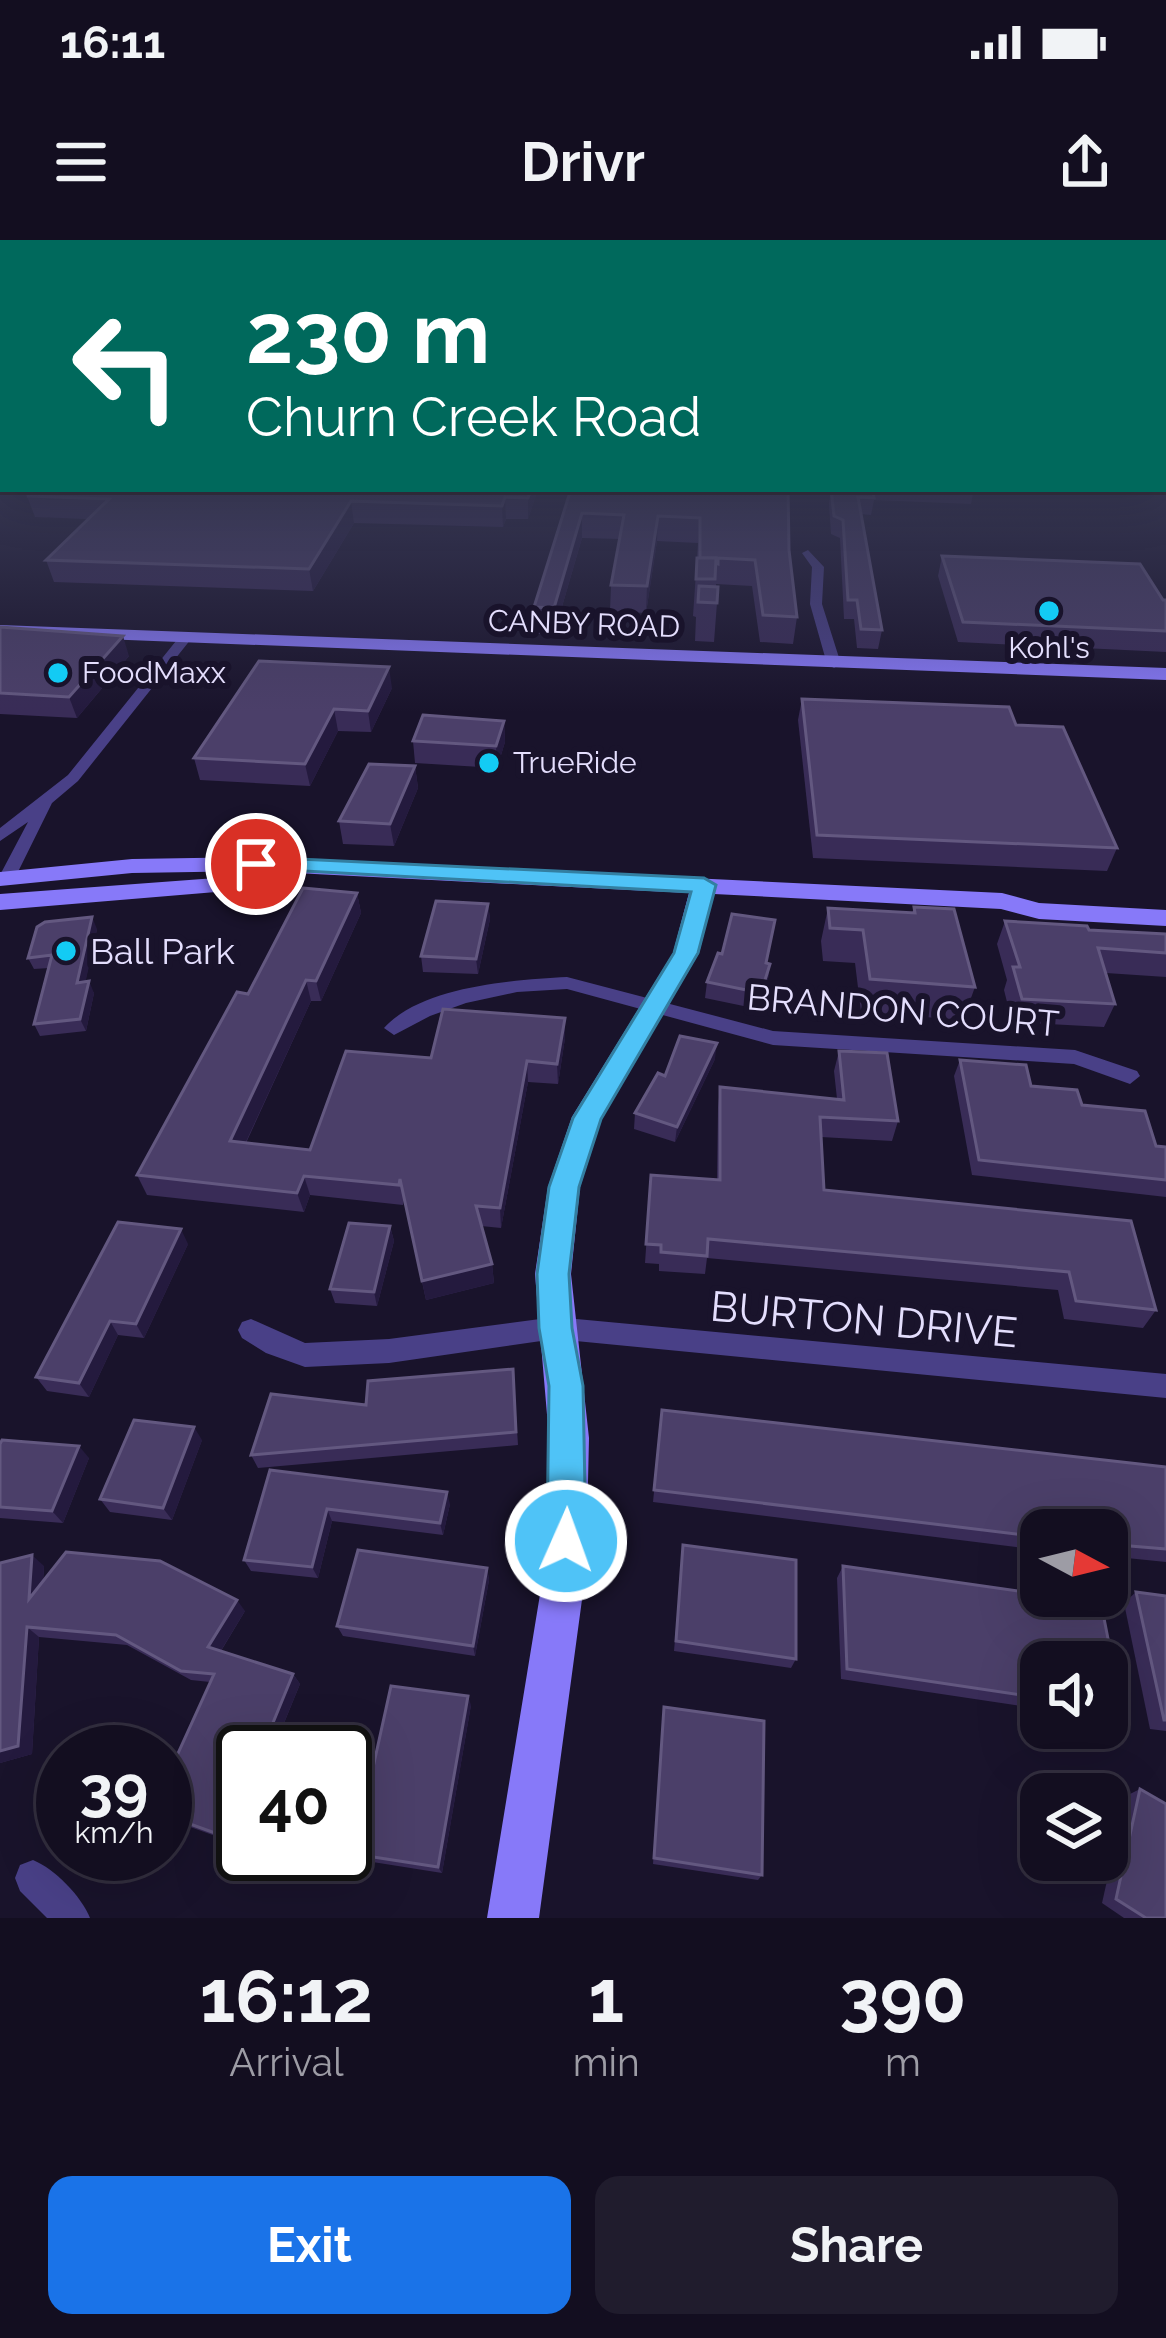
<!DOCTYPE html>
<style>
:root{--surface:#130e20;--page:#201c2d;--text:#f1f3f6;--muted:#9d9ca5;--line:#322e3e;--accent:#1a73e8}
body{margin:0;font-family:Raleway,sans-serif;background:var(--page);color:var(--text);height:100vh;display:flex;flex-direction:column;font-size:45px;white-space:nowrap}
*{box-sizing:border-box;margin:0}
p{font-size:39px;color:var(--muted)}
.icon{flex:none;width:66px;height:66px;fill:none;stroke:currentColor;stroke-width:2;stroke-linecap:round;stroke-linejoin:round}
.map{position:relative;height:1678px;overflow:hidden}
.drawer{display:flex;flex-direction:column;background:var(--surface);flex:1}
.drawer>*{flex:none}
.guide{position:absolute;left:0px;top:0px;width:1167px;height:252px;box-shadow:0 12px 48px #0002,0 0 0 3px var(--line);background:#00695c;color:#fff;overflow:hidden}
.needle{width:78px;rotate:97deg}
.fabs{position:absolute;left:1020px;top:1269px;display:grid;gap:24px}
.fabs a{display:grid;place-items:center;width:108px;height:108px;border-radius:24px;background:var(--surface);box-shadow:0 12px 48px #0002,0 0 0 3px var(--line);font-size:60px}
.speed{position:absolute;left:36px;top:1485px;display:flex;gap:24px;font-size:60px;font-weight:700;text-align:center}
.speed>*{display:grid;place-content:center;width:156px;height:156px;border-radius:50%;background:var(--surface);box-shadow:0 12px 48px #0002,0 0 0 3px var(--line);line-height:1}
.speed small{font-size:30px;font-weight:400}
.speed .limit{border:6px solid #111;border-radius:18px;background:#fff;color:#111}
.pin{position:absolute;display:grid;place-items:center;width:102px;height:102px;color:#fff;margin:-51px;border:6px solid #fff;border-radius:50%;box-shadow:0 3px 12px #0007}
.me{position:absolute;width:132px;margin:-66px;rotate:2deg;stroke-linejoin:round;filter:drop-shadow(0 0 9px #0008)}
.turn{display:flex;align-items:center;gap:42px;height:252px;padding:0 48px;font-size:54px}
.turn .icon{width:156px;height:156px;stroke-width:2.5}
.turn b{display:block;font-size:84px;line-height:102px}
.eta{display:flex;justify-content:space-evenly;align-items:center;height:204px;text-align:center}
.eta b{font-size:72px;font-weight:700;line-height:84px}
.primary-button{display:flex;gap:24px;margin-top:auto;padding:24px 48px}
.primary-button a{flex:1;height:138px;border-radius:24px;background:var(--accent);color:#fff;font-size:48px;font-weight:700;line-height:138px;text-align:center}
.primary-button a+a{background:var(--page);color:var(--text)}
.status{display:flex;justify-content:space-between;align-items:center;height:84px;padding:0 60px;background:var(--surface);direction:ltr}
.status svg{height:33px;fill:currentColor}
header{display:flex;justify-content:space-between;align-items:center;height:156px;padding:0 48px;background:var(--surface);font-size:54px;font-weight:700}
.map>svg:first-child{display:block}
</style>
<div class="status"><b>16:11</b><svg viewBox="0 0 49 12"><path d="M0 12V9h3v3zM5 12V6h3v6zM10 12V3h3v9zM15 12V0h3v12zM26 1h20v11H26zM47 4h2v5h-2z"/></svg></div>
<header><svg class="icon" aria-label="menu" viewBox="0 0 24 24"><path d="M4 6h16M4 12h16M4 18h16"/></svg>Drivr<svg class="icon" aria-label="share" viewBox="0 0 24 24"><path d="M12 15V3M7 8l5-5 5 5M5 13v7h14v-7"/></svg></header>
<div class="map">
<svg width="1166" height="1678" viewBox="0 0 1166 1678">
<rect width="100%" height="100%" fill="#19132b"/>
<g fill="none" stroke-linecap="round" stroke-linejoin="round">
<!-- street -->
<g fill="#494087" fill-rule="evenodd">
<path d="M808 310 824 327 822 364 841 424 834 428 827 424 810 364 812 327 802 313Z"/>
<path d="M180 396 191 399 78 541 52 563 13 642H1L0 635 28 582 0 601V588L68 535Z"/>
<path d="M567 737 773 791 1075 810 1137 831 1140 836 1130 844 1074 824 773 805 567 749 517 752 466 763 430 776 394 795 384 788C422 746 513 740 567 737Z"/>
<path d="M555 1077 1166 1134V1158L555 1099 389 1123 305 1127 266 1113 242 1098 238 1090 242 1082 251 1079 305 1103 389 1099Z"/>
<path d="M33 1620C55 1629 81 1656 90 1678H47L20 1651 15 1638 20 1625Z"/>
</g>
<!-- secondary -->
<g fill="#8779f9" fill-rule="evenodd">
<path d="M1164 242H1166V253L1159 249H1164Z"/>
<path d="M0 385 1166 428V440L0 395Z"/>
<path d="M256 617 1002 653 1039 663 1166 670V686L1039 679 1001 669 714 654 699 713 602 878 580 947 571 1034 589 1198 586 1330 539 1678H487L544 1330 549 1198 535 1034 548 947 572 877 673 713 689 653 256 631 132 633 0 646V632L132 619Z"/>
<path d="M243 636 252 639 255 644 252 649 0 670V654Z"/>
</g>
</g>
<!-- wall -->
<g fill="#392c57">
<path d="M45 249H538L528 279H506L503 287 354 283 313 351 54 342 46 320 88 279 35 277 27 256Z"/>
<path d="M571 249H788L789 310 797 377 793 404 760 402 752 346 716 344 717 363 714 402 695 401 696 377 693 376 698 303 657 301 646 373 610 371 611 345 620 299 582 298 554 394H535L534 367Z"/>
<path d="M831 249H974L971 264 874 260 871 275 861 274 882 390 878 409 857 408 854 379H844L840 298 831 294 829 264Z"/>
<path d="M942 316 1166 360V412L958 402 938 336Z"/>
<path d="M0 387 129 416 77 478 0 474Z"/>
<path d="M392 448 371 492 338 491 310 546 200 540 194 518Z"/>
<path d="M802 459 1016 485 1117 608 1107 631 813 618 798 480Z"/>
<path d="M504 481 505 502 497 528 415 523 413 501Z"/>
<path d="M415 526 418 548 394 606 343 604 339 581Z"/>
<path d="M357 653 361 673 321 761H311L246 903 310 910 431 818 565 798 558 844 528 842 501 988 481 986 492 1024 494 1043 426 1060 404 959 403 965 310 955 304 972 147 955 137 935 248 754Z"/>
<path d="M488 664 490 679 478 734 423 732 421 716Z"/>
<path d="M914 667 975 747 963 780 861 772 855 723 823 721 821 701 828 668 912 673Z"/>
<path d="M1005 681 1089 690 1166 694V737L1106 733 1115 764 1104 787 1012 782 1004 750 1007 740 997 704Z"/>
<path d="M97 689 85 742 94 753 86 791 40 796 34 784 49 728 34 729 28 718Z"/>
<path d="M767 723 770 724 768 739 758 769 705 758 707 742Z"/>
<path d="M839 811 898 881 892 901 821 897 824 950 1131 981 1156 1070 1143 1088 1064 1079 1058 1050 707 1018 705 1034 659 1031V1024L645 1023 651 935 717 939 718 867 720 847 837 859 834 831Z"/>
<path d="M715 819 675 902 634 889 635 873 665 836Z"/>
<path d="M960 820 1082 865 1156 906 1166 907V957L972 935 954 836Z"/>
<path d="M390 986 394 1001 377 1066 335 1063 330 1049Z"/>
<path d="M188 1004 144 1098 118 1095 89 1157 47 1151 36 1137Z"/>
<path d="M513 1129 518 1205 258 1228 251 1215 366 1165Z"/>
<path d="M662 1170 1166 1227V1322L1107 1316V1290H1041V1310L653 1262Z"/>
<path d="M202 1200 172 1280 110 1272 100 1259Z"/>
<path d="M0 1204 89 1218 63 1283 0 1278Z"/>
<path d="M270 1230 450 1264 443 1295 332 1281 318 1338 251 1331 244 1320Z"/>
<path d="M683 1305 796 1419 791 1428 674 1411Z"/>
<path d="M0 1323 44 1326 43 1341 245 1371 221 1411 293 1434 300 1444 235 1603 165 1578V1542L210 1442 191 1440 127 1405 39 1397 32 1514 0 1523Z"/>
<path d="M843 1326 1101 1363 1122 1470 1107 1479V1422H1041V1469L841 1439 837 1338Z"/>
<path d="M487 1328 489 1340 475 1416 343 1396 337 1386Z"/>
<path d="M1136 1352 1166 1356V1491L1150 1489 1124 1363Z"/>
<path d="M471 1465 442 1633 360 1620 354 1614Z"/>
<path d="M664 1467 762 1635 758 1640 653 1624Z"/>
<path d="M1140 1549 1166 1678H1124L1102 1663 1126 1556Z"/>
</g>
<!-- shaded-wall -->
<g fill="#241a3e">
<path d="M531 249H538L528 279V258Z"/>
<path d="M505 257 506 279 503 287 502 266Z"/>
<path d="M351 261 354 283 313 351 309 329Z"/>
<path d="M582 273V298L554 394V368Z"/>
<path d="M658 276 657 301 646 373 647 346Z"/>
<path d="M123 396 129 416 77 478 69 457Z"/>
<path d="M389 427 392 448 371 492 368 471Z"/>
<path d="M334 469 338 491 310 546 305 524Z"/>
<path d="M504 481 505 502 497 528 496 506Z"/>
<path d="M415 526 418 548 394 606 390 584Z"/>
<path d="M357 653 361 673 321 761 316 741Z"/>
<path d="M488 664 490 679 478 734 476 719Z"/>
<path d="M92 677 97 689 83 754 77 743Z"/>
<path d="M770 724 768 739 758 769 761 753Z"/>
<path d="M306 740 311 761 237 921 230 901Z"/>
<path d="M89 741 94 753 86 791 80 779Z"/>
<path d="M565 778V798L558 844 557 824Z"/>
<path d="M717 803 715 819 675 902 677 887Z"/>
<path d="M527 821 528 842 501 988 500 968Z"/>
<path d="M304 936 310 955 304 972 297 953Z"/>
<path d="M390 986 394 1001 377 1066 374 1052Z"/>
<path d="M181 989 188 1004 144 1098 136 1084Z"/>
<path d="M492 1024 494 1043 426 1060 422 1041Z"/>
<path d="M110 1081 118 1095 89 1157 79 1143Z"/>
<path d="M194 1187 202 1200 172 1280 163 1268Z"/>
<path d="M79 1206 89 1218 63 1283 52 1271Z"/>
<path d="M447 1252 450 1264 443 1295 440 1283Z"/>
<path d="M327 1269 332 1281 318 1338 312 1327Z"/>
<path d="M32 1315 44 1326 41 1370 29 1359Z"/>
<path d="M487 1328 489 1340 475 1416 473 1406Z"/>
<path d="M237 1360 245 1371 217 1417 208 1407Z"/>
<path d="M27 1387 39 1397 32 1514 0 1523V1511Z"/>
<path d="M293 1434 300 1444 272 1512H261Z"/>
<path d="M468 1456 471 1465 442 1633 438 1627Z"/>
<path d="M243 1556V1584L235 1603 226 1597Z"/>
</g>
<!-- building -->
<g fill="#4b3f69" stroke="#635880" stroke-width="3">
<path d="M45 249H531L528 258 505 257 502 266 351 261 309 329 46 320 109 259 27 256Z"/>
<path d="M571 249H788L789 310 797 377 763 375 755 320 718 318V324L715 323 716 318H700V278L658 276 647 346 611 345 624 275 582 273 554 368 534 367Z"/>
<path d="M831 249H872L874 258 858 257 882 390 861 389 857 360H848L843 280 834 276Z"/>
<path d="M942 316 1140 324 1163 360H1166V391L963 382Z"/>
<path d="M697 318H716L715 339H696Z"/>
<path d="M699 346 718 347 717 363 698 362Z"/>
<path d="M0 387 123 396 69 457 0 453Z"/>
<path d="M259 421 389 427 368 471 334 469 305 524 194 518Z"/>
<path d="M802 459 1009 467 1016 485 1063 487 1117 608 817 595Z"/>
<path d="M423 475 504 481 496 506 413 501Z"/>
<path d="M369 524 415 526 390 584 339 581Z"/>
<path d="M303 648 357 653 316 741 306 740 230 901 310 910 346 811 431 818 443 769 565 778 557 824 527 821 500 968 476 966 492 1024 422 1041 400 939 399 945 304 936 297 953 137 935 237 752 248 754Z"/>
<path d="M436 661 488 664 476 719 421 716Z"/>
<path d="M914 667 954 669 975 747 870 739 863 690 830 688 828 668 915 673Z"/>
<path d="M732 674 775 680 766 723 770 724 761 753 707 742 718 713 722 714Z"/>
<path d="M92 677 77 743 89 741 80 779 34 784 52 715 28 718 37 687 45 682Z"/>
<path d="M1005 681 1087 686 1089 690 1166 694V713L1098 708 1115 764 1022 759 1013 727H1020Z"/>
<path d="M680 796 717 803 677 887 635 873 658 833 665 836Z"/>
<path d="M839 811 887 813 898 881 820 877 824 950 1131 981 1156 1070 1076 1061 1069 1032 708 999 707 1016 661 1012V1005L646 1004 651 935 720 940V847L844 860Z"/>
<path d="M960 820 1026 825 1031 846 1077 850 1082 865 1145 871 1156 906 1166 907V940L979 920Z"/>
<path d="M118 982 181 989 136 1084 110 1081 79 1143 36 1137Z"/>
<path d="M349 983 390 986 374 1052 330 1049Z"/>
<path d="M513 1129 516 1192 251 1215 271 1154 366 1165 368 1141Z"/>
<path d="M662 1170 1166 1227V1309L1107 1304V1290H1041V1297L654 1250Z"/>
<path d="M134 1180 194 1187 163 1268 100 1259Z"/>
<path d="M2 1200 79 1206 52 1271 0 1267V1204Z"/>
<path d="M270 1230 447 1252 440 1283 327 1269 312 1327 244 1320Z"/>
<path d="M683 1305 796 1320V1419L676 1401Z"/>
<path d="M358 1310 487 1328 473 1406 337 1386Z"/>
<path d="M66 1312 160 1321 237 1360 208 1407 293 1434 261 1512H243V1556L226 1597 165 1575V1542L214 1434 181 1431 116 1395 27 1387 18 1506 0 1511V1323L32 1315 29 1359Z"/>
<path d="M843 1326 1101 1363 1122 1470 1107 1468V1422H1041V1458L847 1429Z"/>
<path d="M1136 1352 1166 1356V1480H1164Z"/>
<path d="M391 1446 468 1456 438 1627 354 1614Z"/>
<path d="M664 1467 764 1481 762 1635 654 1618Z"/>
<path d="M1140 1549 1166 1564V1678H1146L1116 1659Z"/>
</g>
<!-- sky -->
<linearGradient id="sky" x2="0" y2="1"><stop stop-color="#0e0a18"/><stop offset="0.5" stop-color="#383955"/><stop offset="1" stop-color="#383955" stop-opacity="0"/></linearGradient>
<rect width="1166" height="472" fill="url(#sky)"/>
<!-- route -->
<path fill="#4fc3f7" stroke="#337fa1" stroke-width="3" d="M256 617 704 638 716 645 698 713 601 879 579 947 569 1034 572 1088 583 1146 586 1301 580 1315 566 1320 553 1315 547 1301 549 1146 539 1088 537 1034 549 947 573 878 674 713 691 652 248 628V619Z"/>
<!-- markers -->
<g fill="#13cbf4" stroke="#19132b" stroke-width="4.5">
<circle cx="1049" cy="371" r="12"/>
<circle cx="58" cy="433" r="12"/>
<circle cx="489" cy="523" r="12"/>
<circle cx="66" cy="711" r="12"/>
</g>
<g text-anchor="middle" stroke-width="12" stroke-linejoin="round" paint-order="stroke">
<!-- far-street labels -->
<g font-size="30" fill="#e4defd" stroke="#19132b">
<text transform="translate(584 384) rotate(2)" y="10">CANBY ROAD</text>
</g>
<!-- far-poi labels -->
<g font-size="30" fill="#e4defd" stroke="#19132b" text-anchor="start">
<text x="1049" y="418" text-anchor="middle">Kohl's</text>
<text x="82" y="443">FoodMaxx</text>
<text x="513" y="533">TrueRide</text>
</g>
<!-- poi labels -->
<g font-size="36" fill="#e4defd" stroke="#19132b" text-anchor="start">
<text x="90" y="724">Ball Park</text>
</g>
<!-- street labels -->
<g font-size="36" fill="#e4defd" stroke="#19132b">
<text transform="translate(903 770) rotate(5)" y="13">BRANDON COURT</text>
</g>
<!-- near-street labels -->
<g font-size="42" fill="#e4defd" stroke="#19132b">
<text transform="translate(864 1079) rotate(5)" y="15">BURTON DRIVE</text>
</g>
</g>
</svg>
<div class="fabs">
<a><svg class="needle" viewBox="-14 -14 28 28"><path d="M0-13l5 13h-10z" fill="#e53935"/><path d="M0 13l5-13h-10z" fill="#9d9ca5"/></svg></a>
<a><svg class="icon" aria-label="sound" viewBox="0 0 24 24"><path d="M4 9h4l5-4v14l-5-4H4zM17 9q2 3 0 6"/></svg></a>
<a><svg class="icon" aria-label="layers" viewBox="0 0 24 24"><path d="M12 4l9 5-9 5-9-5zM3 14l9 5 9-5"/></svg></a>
</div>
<div class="speed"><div>39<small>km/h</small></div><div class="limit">40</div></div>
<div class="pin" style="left:256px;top:624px;background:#d93025"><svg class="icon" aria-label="arrive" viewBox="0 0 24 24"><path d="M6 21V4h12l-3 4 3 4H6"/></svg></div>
<svg class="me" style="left:566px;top:1301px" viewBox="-20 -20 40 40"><circle r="17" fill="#4fc3f7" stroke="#fff" stroke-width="3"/><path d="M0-11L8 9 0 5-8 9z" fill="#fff"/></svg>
<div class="guide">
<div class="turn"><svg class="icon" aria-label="left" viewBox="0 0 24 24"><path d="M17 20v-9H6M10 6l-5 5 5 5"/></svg><div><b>230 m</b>Churn Creek Road</div></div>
</div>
</div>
<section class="drawer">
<div class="eta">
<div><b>16:12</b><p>Arrival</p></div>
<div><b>1</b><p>min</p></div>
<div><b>390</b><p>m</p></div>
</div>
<div class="primary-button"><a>Exit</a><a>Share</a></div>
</section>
